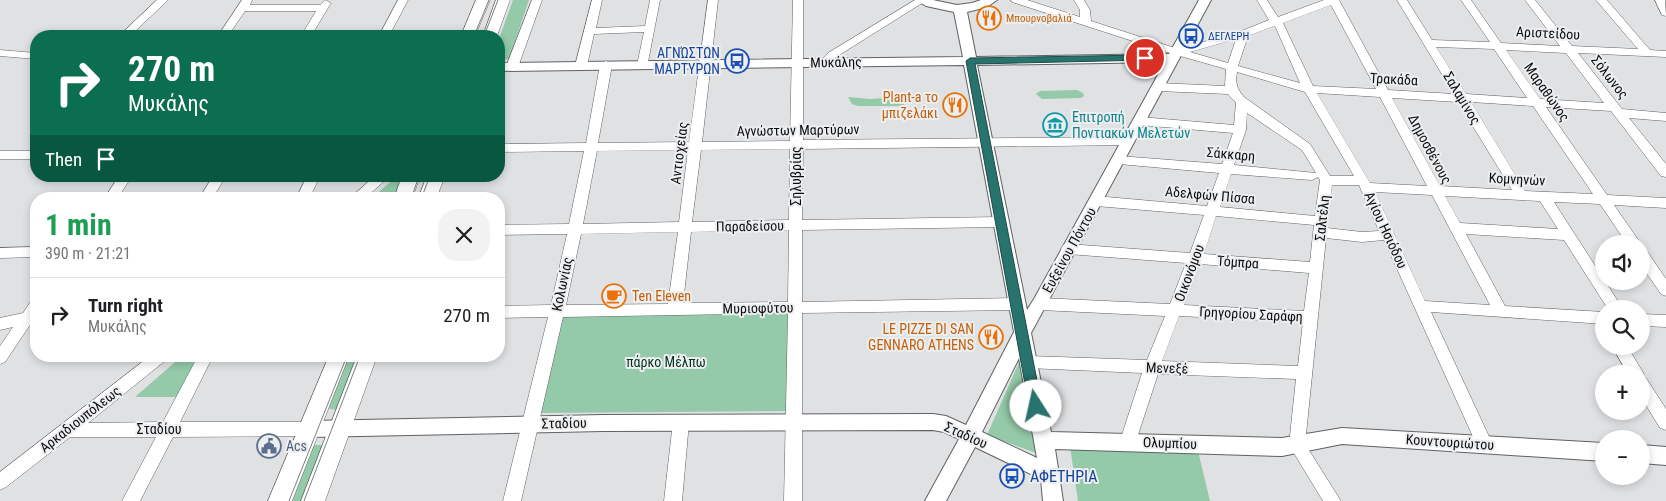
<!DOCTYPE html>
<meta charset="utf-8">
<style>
:root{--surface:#fff;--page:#f2f2f2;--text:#202124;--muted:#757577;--line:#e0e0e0}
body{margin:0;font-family:"Roboto Condensed",sans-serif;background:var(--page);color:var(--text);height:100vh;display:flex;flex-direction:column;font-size:19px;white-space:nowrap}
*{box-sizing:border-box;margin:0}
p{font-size:16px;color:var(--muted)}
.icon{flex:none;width:28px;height:28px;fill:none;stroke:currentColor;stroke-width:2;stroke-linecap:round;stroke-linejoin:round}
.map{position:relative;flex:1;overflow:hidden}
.drawer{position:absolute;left:30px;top:192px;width:475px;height:170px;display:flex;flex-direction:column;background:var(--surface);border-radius:20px;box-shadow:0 2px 8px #0003}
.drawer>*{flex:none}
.hud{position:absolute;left:30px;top:30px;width:475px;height:152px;border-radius:20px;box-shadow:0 2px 8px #0003;background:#0b6e4f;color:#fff;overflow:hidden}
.buttons{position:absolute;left:1595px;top:235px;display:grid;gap:10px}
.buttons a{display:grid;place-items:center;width:55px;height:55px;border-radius:50%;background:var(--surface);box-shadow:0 2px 8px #0003;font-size:25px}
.pin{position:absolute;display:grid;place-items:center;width:42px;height:42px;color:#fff;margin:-21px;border:2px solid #fff;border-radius:50%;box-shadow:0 1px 5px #0007}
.me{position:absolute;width:55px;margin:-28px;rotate:350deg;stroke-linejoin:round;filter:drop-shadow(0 0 4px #0008)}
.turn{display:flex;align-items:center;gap:18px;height:105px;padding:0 15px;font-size:22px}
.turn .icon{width:65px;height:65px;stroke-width:2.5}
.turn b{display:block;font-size:35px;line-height:42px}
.then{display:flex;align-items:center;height:48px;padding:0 15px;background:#0003;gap:10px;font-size:19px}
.round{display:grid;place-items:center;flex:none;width:52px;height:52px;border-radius:20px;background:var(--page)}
.headline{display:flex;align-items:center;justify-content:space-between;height:85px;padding:0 15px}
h1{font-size:30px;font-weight:700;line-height:38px;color:#1e9e55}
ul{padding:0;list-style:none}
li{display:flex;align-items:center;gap:15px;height:75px;padding:0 15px;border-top:1px solid var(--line)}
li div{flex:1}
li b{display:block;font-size:19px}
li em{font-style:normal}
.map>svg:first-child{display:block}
</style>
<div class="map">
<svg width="1666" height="501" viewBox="0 0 1666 501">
<rect width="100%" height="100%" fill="#dfe1e3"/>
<!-- green -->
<g fill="#94c9a9">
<path d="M513 0H529L509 59 499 60V39Z"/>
<path d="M1077 90 1083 93 1084 96 1081 98 1042 99 1036 94 1040 91Z"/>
<path d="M848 97 870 99 901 97 905 100V104L901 106H858L852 104Z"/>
<path d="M397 176H406L397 199H371Z"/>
<path d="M791 310 788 411 540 413 563 312Z"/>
<path d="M182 356H200L179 397H135Z"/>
<path d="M342 356H364L342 411 321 407Z"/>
<path d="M1021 358 1036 453 987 435Z"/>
<path d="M306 445H329L307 501H284Z"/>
<path d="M1070 446 1197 447 1210 501H1078Z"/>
</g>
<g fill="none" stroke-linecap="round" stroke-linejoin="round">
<!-- minor casing -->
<g stroke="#5f6163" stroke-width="1">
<g id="minor">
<path d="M157 0H168L130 36H119Z"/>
<path d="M242 0H252L250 5H320L325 0 331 3 311 36H301L316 11H245L228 36H218Z"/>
<path d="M398 0H408L389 36H379Z"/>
<path d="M532 0H542L518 67 512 71 508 69 506 67Z"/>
<path d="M592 0H602L596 28 645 26 650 0H660L647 67 643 69 637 65 644 32 594 34 587 66 581 70 577 68 575 66Z"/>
<path d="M708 0H718L702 142 790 141 793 0H803V140L1128 137 1134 141 1128 145 803 149 802 220 1001 217 1006 219 1008 222 1006 225 1001 227 802 230V302L1017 298 1022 300 1024 304 1022 308 1017 310 802 313V501H784L788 313 563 317 521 501H503L548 317 499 318V306L551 305 567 234 499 235V225L569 224 584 151 499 152V144L586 143 600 65 606 61 612 65 598 143 689 142ZM790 149 789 220 692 222 701 150ZM688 150 679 222 583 224 597 151ZM789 230 788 302 683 303 691 232ZM678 232 668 304 566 305 581 234Z"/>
<path d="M915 0H927L836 57 828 65H820L818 63 828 53Z"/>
<path d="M1011 0H1027L1080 17V10L1074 0H1084L1090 10 1091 21 1178 49 1239 32 1269 20 1257 0H1267L1278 17 1324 0H1339L1388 90 1454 94 1397 0H1407L1432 40 1490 42 1461 0H1471L1501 43 1560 46 1525 0H1535L1572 46 1638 49 1596 0H1607L1650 50 1666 51V57L1578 53 1622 109 1666 113V121L1629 118 1666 164V177L1661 176 1611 111 1546 107 1607 195 1666 198V208L1614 205 1641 244H1627L1600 204 1554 202 1623 309H1608L1564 240 1466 234 1505 306 1604 312V324L1431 312 1493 445 1491 450 1485 452 1479 450 1384 240 1362 242 1326 238 1305 444 1341 501H1323L1289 445 1296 379 1158 374 1136 441 1134 446 1128 448 1122 446 1120 441 1142 373 1028 368 1023 366 1020 362 1023 358 1028 356 1147 360 1165 316 1040 310 1035 308 1033 304 1035 300 1040 298 1170 304 1186 263 1068 254 1063 253 1061 249 1063 245 1068 244 1190 253 1204 215 1096 206 1091 204 1089 201 1091 198 1096 196 1207 206 1219 173 1119 164 1113 160 1119 156 1222 164 1233 133 1140 125 1134 121 1140 117 1234 125 1236 103 1228 94 1158 91 1152 87 1158 83 1225 86 1226 69 1173 54 1012 2ZM1331 5 1376 89 1313 86 1283 23ZM1274 26 1276 28 1300 83 1238 66 1248 36ZM1236 39 1228 63 1190 52ZM1436 47 1494 49 1527 98 1466 94ZM1506 50 1566 53 1604 103 1540 99ZM1237 72 1305 92 1354 176H1330L1310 144 1244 97C1237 89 1235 83 1237 72ZM1317 93 1380 97 1427 186 1370 183ZM1392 98 1458 102 1512 190 1440 186ZM1471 102 1533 106 1593 194 1525 191ZM1247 113 1302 150 1316 173 1234 165 1246 130ZM1231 174 1312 180 1318 177 1320 180 1315 216 1220 207ZM1332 185H1359L1379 231 1362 232 1327 228ZM1375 192 1432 195 1490 305 1425 301ZM1445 196 1540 201 1558 229 1460 223ZM1216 216 1314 225 1310 262 1204 254ZM1200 264 1309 273 1304 311 1184 305ZM1179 316 1303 322 1298 366 1162 361Z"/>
<path d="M1655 0H1665L1666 16 1662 15Z"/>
<path d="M0 50 36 53V59L0 56Z"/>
<rect x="0" y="151" width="36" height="8"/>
<path d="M119 176H132L117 199H104Z"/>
<path d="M213 176H226L212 199H199Z"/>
<path d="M307 176H320L309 199H296Z"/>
<path d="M375 176H390L364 199H349Z"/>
<path d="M36 247V257L0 258V248Z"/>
<path d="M1641 249 1646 250 1666 279V296L1661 294 1641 265Z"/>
<path d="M36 299V321L32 322 5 362 0 364V346L13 327 0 330V318L23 313 31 301Z"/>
<path d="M1641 314 1666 315V327L1641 326Z"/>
<path d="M1612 346H1627L1644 374 1642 377 1646 378 1666 409V430L1660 428 1641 397V374H1628Z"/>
<path d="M150 356H168L166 360 88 423 163 422 198 356H213L180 422H310L316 424 318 429 316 434 310 436 173 437 140 501H122L156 437H70L6 487 0 490V472Z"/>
<path d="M681 415 687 417 689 422 682 501H664L673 422 675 417Z"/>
</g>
</g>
<!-- tertiary casing -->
<g stroke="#5f6163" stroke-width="2">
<g id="tertiary">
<path d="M916 0H933L957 5 972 3 981 0H997L987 7 967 12 976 57 1169 54 1199 0H1211L1031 333 1051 432 1282 438 1342 428 1604 443V461L1342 444 1282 456 1055 449 1063 501H1043L1041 479 975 447 946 501H925L959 439 944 432 933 430 603 431 310 437 303 435 300 429 303 423 310 421 603 415 933 414 946 416 966 425 1014 332 964 65 499 71V63L963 57 954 12 926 6ZM1165 62 1034 299 1027 310 977 65ZM1019 358 1037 458 982 432Z"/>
<path d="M1641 445 1666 447V465L1641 463Z"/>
</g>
</g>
<!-- secondary casing -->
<g stroke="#5f6163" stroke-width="1">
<g id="secondary">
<path d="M476 0H490L475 36H461Z"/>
<path d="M496 0H510L497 36H483Z"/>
<path d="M402 176H420L412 199H394Z"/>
<path d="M427 176H445L436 199H418Z"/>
<path d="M329 356H349L292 501H268Z"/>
<path d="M357 356H377L325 501H301Z"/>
</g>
</g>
<!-- minor -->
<use href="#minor" fill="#fff" fill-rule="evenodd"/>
<!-- tertiary -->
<use href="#tertiary" fill="#fff" fill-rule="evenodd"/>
<!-- secondary -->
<use href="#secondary" fill="#fff" fill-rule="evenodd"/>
<!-- tram -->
<g stroke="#7c7d7f" stroke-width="1">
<path d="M474 36 489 0"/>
<path d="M484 36 498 0"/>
<path d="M411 199 419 176"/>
<path d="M421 199 430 176"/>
<path d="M289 501 347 356"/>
<path d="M304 501 360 356"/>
</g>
</g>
<!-- route -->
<path fill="#29736f" stroke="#1b4b48" d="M1145 55 1148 56V60L975 64 1042 406 1040 409 1036 411 1031 409 1029 406 966 61 970 58Z"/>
<!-- icons -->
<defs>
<g id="restaurant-ring" transform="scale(1.25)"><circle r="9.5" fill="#eceef0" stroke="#e8710a" stroke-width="1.5"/><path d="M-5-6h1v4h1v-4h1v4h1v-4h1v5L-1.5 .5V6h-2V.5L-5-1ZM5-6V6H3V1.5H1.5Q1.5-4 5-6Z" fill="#e8710a"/></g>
<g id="bus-ring" transform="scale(1.25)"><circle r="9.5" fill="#eceef0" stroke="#1a4fb4" stroke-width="1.5"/><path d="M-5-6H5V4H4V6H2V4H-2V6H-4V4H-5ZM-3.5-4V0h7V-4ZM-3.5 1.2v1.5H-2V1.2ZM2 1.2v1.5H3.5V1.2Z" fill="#1a4fb4"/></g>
<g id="museum-ring" transform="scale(1.25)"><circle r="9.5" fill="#eceef0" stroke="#0f9aa8" stroke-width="1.5"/><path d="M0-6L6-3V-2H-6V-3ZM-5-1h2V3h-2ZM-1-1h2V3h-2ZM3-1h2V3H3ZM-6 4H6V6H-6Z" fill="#0f9aa8"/></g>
<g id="cafe-ring" transform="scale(1.25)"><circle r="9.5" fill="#eceef0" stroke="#e8710a" stroke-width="1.5"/><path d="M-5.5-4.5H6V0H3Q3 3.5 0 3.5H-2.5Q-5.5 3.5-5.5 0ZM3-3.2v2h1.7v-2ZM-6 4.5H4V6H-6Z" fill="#e8710a"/></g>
<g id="civic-ring" transform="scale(1.25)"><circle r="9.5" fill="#eceef0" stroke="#5c6f8a" stroke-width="1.5"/><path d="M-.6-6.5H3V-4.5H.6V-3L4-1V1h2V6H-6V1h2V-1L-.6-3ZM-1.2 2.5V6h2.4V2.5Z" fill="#5c6f8a"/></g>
</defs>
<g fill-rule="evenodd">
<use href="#restaurant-ring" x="989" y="18"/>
<use href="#bus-ring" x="1191" y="36"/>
<use href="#bus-ring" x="737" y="61"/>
<use href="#restaurant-ring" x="955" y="105"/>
<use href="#museum-ring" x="1055" y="125"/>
<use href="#cafe-ring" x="614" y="296"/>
<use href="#restaurant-ring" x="991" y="337"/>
<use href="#civic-ring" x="269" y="446"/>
<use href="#bus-ring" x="1012" y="476"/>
</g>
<g text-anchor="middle" stroke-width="4" stroke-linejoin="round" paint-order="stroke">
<!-- far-food labels -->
<g font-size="11" fill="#c56008" stroke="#eceef0" text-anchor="start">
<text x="1006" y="22">Μπουρνοβαλιά</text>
</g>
<!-- far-transit labels -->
<g font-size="11" fill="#164399" stroke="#eceef0" text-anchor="start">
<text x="1208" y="40">ΔΕΓΛΕΡΗ</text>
</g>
<!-- street labels -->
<g font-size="14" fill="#0d0d0e" stroke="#eceef0">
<text transform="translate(1548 33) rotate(3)" y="5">Αριστείδου</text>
<text transform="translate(836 62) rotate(-1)" y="5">Μυκάλης</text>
<text transform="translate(1610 77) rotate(52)" y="5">Σόλωνος</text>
<text transform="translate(1394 79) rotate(3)" y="5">Τρακάδα</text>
<text transform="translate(1547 92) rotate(55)" y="5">Μαραθώνος</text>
<text transform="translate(1462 98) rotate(59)" y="5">Σαλαμίνος</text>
<text transform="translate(798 130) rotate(-1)" y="5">Αγνώστων Μαρτύρων</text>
<text transform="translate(1430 149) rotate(62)" y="5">Δημοσθένους</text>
<text transform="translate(679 153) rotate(-83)" y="5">Αντιοχείας</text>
<text transform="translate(1231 154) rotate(5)" y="5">Σάκκαρη</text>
<text transform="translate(796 176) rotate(-90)" y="5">Σηλυβρίας</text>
<text transform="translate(1517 179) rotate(3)" y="5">Κομνηνών</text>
<text transform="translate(1210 195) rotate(5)" y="5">Αδελφών Πίσσα</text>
<text transform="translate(1322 218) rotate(-84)" y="5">Σαλτέλη</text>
<text transform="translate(750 226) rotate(-1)" y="5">Παραδείσου</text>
<text transform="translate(1386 230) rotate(65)" y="5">Αγίου Ησιόδου</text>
<text transform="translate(1069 250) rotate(-61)" y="5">Ευξείνου Πόντου</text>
<text transform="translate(1238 262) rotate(4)" y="5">Τόμπρα</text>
<text transform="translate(1189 273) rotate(-69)" y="5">Οικονόμου</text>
<text transform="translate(562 284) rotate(-78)" y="5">Κολωνίας</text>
<text transform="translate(758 308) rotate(-1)" y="5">Μυριοφύτου</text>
<text transform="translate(1251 314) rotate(3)" y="5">Γρηγορίου Σαράφη</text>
<text transform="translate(1167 368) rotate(2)" y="5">Μενεξέ</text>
<text transform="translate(80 419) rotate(-38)" y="5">Αρκαδιουπόλεως</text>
<text transform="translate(564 423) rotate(-1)" y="5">Σταδίου</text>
<text x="159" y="434">Σταδίου</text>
<text transform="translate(966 435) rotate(24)" y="5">Σταδίου</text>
<text transform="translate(1450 442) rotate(4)" y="5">Κουντουριώτου</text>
<text transform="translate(1170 443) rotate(2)" y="5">Ολυμπίου</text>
</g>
<!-- transit labels -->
<g font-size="14" fill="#164399" stroke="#eceef0" text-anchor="end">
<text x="720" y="58">ΑΓΝΏΣΤΩΝ<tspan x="720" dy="16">ΜΑΡΤΥΡΩΝ</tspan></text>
</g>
<!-- food labels -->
<g font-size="14" fill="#c56008" stroke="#eceef0" text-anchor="end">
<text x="938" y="102">Plant-a το<tspan x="938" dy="16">μπιζελάκι</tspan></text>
<text x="632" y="301" text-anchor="start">Ten Eleven</text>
<text x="974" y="334">LE PIZZE DI SAN<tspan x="974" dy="16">GENNARO ATHENS</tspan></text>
</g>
<!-- culture labels -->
<g font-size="14" fill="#0d838f" stroke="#eceef0" text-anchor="start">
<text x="1072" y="122">Επιτροπή<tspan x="1072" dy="16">Ποντιακών Μελετών</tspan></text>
</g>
<!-- park labels -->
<g font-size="14" fill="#05331d" stroke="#eceef0">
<text x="666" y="367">πάρκο Μέλπω</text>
</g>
<!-- service labels -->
<g font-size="14" fill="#4e5e75" stroke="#eceef0" text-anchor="start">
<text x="286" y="451">Acs</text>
</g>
<!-- near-transit labels -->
<g font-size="16" fill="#164399" stroke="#eceef0" text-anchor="start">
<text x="1030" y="482">ΑΦΕΤΗΡΙΑ</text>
</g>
</g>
</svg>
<div class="buttons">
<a><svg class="icon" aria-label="sound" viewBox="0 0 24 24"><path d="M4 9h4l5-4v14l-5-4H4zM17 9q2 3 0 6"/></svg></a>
<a><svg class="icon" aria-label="search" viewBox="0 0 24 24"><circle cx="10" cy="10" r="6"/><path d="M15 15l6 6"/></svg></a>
<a>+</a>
<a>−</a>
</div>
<div class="pin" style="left:1145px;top:58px;background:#d93025"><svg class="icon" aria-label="arrive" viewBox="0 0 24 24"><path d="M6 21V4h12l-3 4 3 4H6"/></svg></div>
<svg class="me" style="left:1036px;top:406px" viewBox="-20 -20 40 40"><circle r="19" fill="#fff"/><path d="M0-13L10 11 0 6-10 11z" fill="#29736f"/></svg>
<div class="hud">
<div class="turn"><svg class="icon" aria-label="right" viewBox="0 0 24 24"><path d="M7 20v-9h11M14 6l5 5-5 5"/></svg><div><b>270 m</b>Μυκάλης</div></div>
<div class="then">Then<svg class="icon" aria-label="arrive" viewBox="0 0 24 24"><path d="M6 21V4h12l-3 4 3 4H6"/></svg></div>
</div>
<section class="drawer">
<div class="headline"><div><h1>1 min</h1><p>390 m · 21:21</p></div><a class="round"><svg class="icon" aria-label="close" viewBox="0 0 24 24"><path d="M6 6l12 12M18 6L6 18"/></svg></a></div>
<ul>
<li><svg class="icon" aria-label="right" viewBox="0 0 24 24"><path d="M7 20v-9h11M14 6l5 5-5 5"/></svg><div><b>Turn right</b><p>Μυκάλης</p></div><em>270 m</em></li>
</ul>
</section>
</div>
